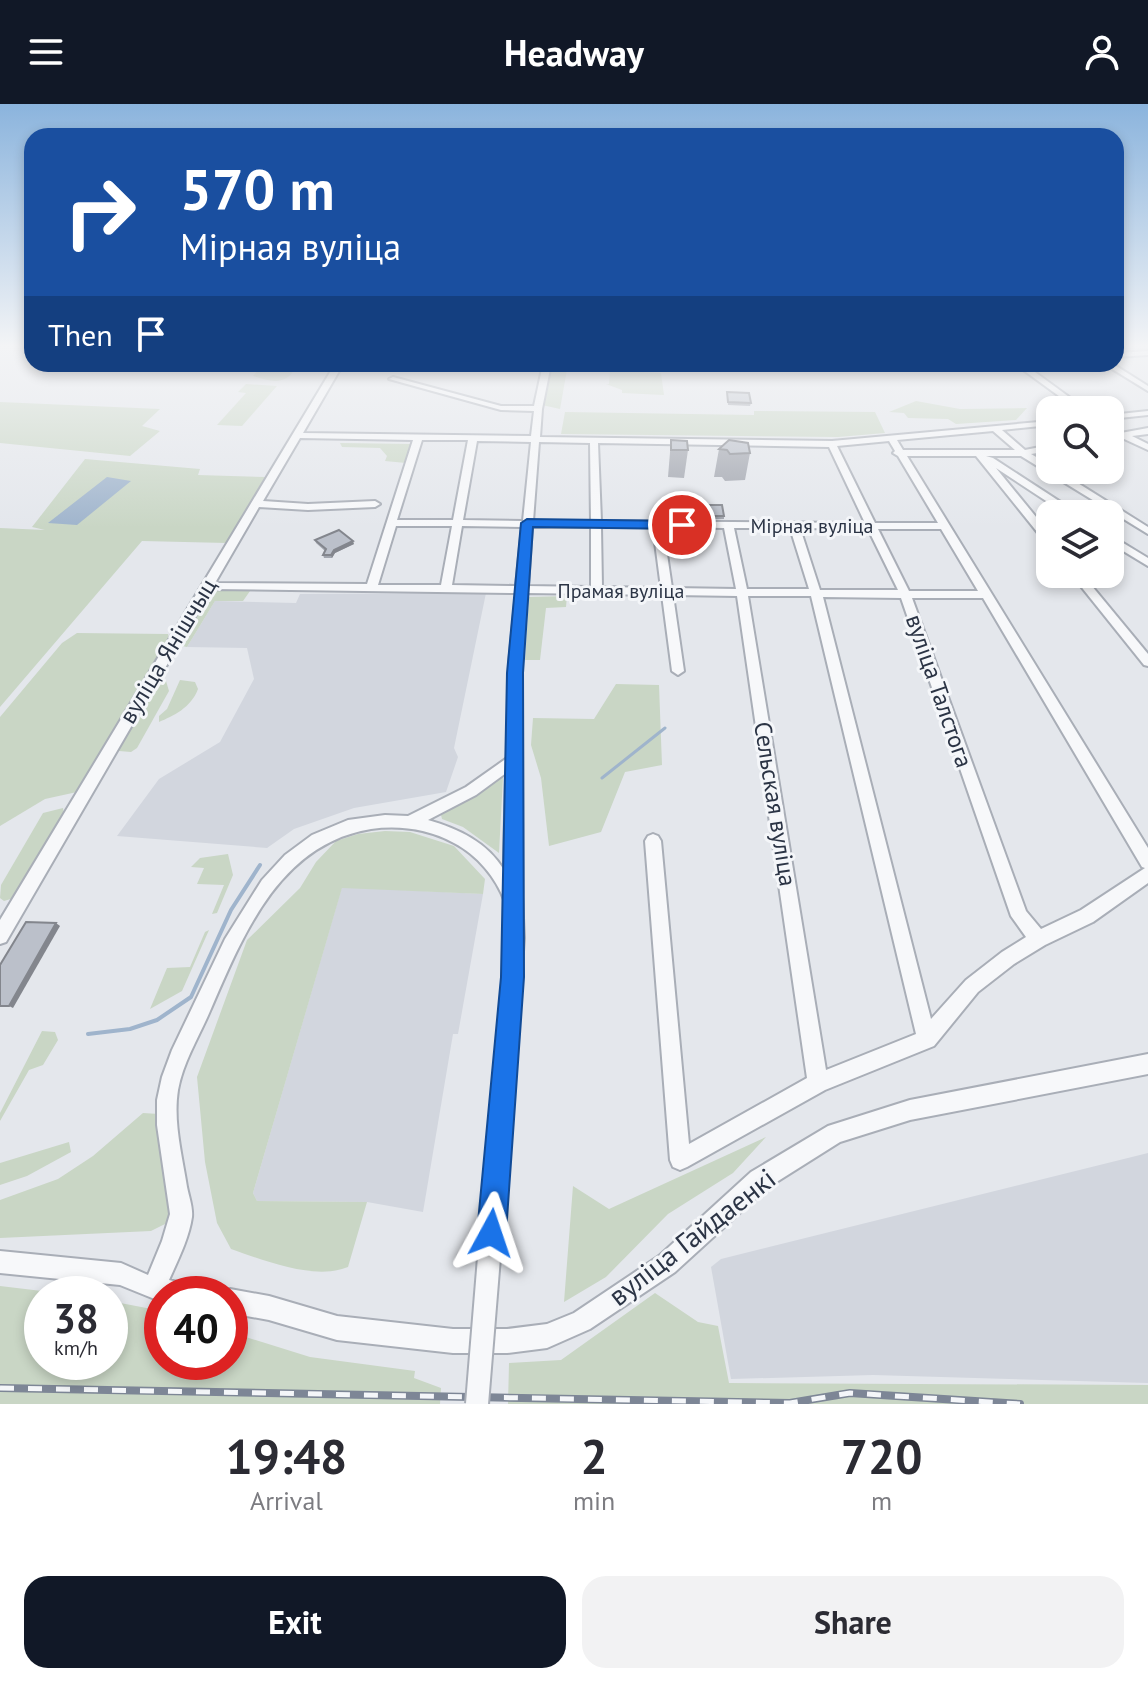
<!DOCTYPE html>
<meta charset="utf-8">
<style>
:root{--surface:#fff;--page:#f2f2f3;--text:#2b2b33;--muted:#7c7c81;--accent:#111827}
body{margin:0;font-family:"PT Sans",sans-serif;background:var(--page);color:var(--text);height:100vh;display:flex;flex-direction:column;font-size:30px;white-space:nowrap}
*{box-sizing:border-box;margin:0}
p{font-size:26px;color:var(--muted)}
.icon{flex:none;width:44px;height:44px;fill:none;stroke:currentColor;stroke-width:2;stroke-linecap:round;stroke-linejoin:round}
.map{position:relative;height:1300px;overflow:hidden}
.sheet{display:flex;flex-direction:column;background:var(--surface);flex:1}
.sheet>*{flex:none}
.banner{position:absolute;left:24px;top:24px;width:1100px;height:244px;border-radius:24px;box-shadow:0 4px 12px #0003;background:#1a4fa0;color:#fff;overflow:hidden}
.controls{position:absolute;left:1036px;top:292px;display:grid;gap:16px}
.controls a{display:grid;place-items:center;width:88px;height:88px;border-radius:16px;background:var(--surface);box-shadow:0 4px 12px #0003;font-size:40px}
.speed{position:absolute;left:24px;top:1172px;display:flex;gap:16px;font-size:40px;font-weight:700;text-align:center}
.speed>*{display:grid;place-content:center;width:104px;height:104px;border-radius:50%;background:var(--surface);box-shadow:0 4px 12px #0003;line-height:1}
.speed small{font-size:20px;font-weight:400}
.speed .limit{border:12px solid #d22;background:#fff;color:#111}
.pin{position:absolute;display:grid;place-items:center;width:68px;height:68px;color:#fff;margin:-34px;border:4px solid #fff;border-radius:50%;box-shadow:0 2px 8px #0007}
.me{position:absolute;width:88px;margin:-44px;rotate:5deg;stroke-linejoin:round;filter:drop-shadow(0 0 6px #0008)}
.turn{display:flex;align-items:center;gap:28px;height:168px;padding:0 24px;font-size:36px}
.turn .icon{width:104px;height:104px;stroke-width:2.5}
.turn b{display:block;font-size:56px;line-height:68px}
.then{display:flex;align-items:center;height:76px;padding:0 24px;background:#0003;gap:16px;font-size:30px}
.eta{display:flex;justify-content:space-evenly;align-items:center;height:136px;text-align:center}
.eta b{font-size:48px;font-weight:800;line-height:56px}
.action{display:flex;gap:16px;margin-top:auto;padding:16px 24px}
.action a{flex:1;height:92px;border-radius:24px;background:var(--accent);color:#fff;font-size:32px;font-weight:800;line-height:92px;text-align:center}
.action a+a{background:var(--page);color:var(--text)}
header{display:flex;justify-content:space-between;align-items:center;height:104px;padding:0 24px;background:var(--accent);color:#fff;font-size:36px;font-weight:800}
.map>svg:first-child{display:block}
</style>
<header><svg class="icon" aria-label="menu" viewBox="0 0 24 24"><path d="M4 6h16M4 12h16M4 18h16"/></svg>Headway<svg class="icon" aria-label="person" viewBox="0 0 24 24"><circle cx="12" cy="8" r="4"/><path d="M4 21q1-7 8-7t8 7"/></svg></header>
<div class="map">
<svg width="1148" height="1300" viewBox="0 0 1148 1300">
<rect width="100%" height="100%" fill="#e4e7ec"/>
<!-- built -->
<g fill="#d2d6de">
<path d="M486 489 454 644 458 653 446 688 354 704 294 725 267 744 117 732 159 675 220 638 254 575 247 544 187 543 215 497 296 499 300 490Z"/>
<path d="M342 783 483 790 458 930H453L423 1108 367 1098 257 1097 253 1089Z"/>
<path d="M1148 1049V1279L873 1271 731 1275 711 1163 721 1155Z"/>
</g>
<!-- green -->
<g fill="#c9d6c5">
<path d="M296 260H328L326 265 319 266 314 262 294 266C285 282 269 277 253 272L258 266Z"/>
<path d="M551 260H568L560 305 542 301Z"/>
<path d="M610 266 661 269 664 291 622 289V286L606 280H609Z"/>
<path d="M246 280 277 282 242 322 217 321 246 289 238 288Z"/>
<path d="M916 297 960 305 1027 304 1016 316 956 320 948 315 908 314 904 309 889 308Z"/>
<path d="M0 298 160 305 142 322 160 327 130 352 0 339Z"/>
<path d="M754 307 875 308 885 329 838 333 561 330 565 308 754 311Z"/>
<path d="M340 339 412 340 406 359 385 357 387 352 380 344 342 343Z"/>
<path d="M85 355 200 365 198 371 265 373 227 439 142 437 0 603V424L45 426 32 423Z"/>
<path d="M216 486 250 487 243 497H215L187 543 177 541 209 488Z"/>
<path d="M567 492 566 503 546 504 540 556H525L529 493Z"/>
<path d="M77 529 168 530 170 537 77 688 45 695 0 722V613L62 539Z"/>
<path d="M180 576 195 578 198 585C191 604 173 612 159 618V612L167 605Z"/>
<path d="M166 577 169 587 137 644 131 648 119 647 117 645 155 578Z"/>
<path d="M616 580 659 581 662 661 625 668 601 728 549 742 541 674 531 641 533 614 594 615Z"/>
<path d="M499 673H503L499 749 463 723 442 715 441 711Z"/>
<path d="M63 704 64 710 14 794 4 797 0 794 1 781 43 709Z"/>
<path d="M385 727 410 728 454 742 485 775 483 790 342 784 253 1089 257 1097 367 1098 348 1163C315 1177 263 1156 231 1145L217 1119 205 1058 197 973 247 836 300 784 316 758 336 737 358 730Z"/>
<path d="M228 750 233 771 217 809 212 810 224 781 197 780 204 764 191 763 200 754Z"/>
<path d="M209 826 182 887 150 905 167 864 190 863 205 828Z"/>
<path d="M42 927 55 928 58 936 43 961 29 966 0 1017V1009Z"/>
<path d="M143 1009 159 1010 172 1109 165 1120 151 1127 0 1134V1096L58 1075 93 1052Z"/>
<path d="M766 1033 733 1069 668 1110 606 1173 564 1198 573 1082 609 1105Z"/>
<path d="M69 1038 71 1048 27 1072 0 1081V1059Z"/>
<path d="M0 1182 67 1190H42V1258H110V1197L162 1207V1258H230V1228L310 1253 415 1267 414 1274 441 1284 440 1300H0Z"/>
<path d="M655 1189 698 1218 718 1222 729 1279 1148 1281V1300H508L509 1259 561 1256Z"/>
</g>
<!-- water -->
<path fill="#9fb4cc" d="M107 373 131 377 77 421 48 419Z"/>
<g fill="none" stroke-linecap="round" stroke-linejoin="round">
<!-- stream-far1 -->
<path stroke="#9fb4cc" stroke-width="3" d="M602 674 665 624"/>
<!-- stream -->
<path stroke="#9fb4cc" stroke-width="4" d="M88 930 130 925 157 916 191 893 231 806 260 761"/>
<!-- minor casing -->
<g stroke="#a9aeb7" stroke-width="4">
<g id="minor">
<path d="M1148 247V251L1116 253V249Z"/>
<path d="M335 260 342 262 303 329 531 332 534 307 501 306 389 275 393 273 501 302H534L543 260H551L542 305 540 333 832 337 1050 317V321L1002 326 1025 346 1050 341V347L1031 350 1050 361V366H1057L1148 423V430L1021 352H986L993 354 1076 408 1078 410H1066L996 364 1050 430V440L1046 439 976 352H907L1148 744V779L1093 818 1045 841 1014 860 978 888 934 942 825 986 687 1063 680 1066 673 1063 670 1056 645 737 648 732 653 730 658 732 661 737 689 1040 807 974 737 492 673 491 684 567 678 571 672 567 662 491 527 489 521 560 520 753 524 834 502 1129 499 1137 491 1140 483 1137 480 1129 506 834C506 823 508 808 505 798 496 773 477 751 454 739 429 725 399 721 371 725 279 740 243 831 210 907 199 933 183 958 178 986 173 1018 182 1051 187 1083 189 1093 193 1103 192 1113 189 1134 178 1156 169 1176L194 1182 198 1190H162V1198L120 1181 0 1169V1147L121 1159 148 1171 162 1137 170 1110 157 1021V996L162 973 172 946 225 835 262 776 285 751 312 731 348 716 385 711 408 712 466 683 507 654 509 560 516 489 211 485 6 838 0 840V816ZM993 327 1015 346H903L897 336ZM300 334 413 336 367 480 215 479 259 403 308 406 375 403 380 400 375 397 308 400 263 397ZM422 336H468L453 416H397ZM477 337 531 338 523 417 463 416ZM889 337 895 347 893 349 898 352 938 419H875L837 342ZM539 338 590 339 591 417H533ZM598 339 829 343 865 419 601 417ZM396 422H452L441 481H378ZM462 422 522 423 516 482 452 481ZM532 423H591V483L528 482ZM601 423H653L661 484 602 483ZM663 423 724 424 736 485 672 484ZM734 424H790L809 485H747ZM800 424 868 425 898 486H820ZM878 425H941L978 487H909ZM748 492H811L916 930 826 966ZM823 493 901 494 1011 812 1026 833 1002 848 966 876 931 915ZM912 494H983L1142 763 1145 764 1081 806 1041 825 1026 807ZM506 669 504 753V766C487 738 459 725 428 716L476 691Z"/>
<path d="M1015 260H1024L1087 306H1078Z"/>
<path d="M1104 260H1113L1148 282V287Z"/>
<path d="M1148 307V311L1110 315V311Z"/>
<path d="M1148 324V330L1132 332 1148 340V346L1122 334 1110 337V331Z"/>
<path d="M1110 431 1148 454V462L1110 439Z"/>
<path d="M1071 470H1082L1148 550V562L1144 561Z"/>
<path d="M1148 950V970L910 1016 840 1038 767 1084 675 1168 590 1225 547 1244 507 1249H453L337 1236 269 1216 230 1209V1190H221L230 1185 269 1192 337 1212 453 1225H507L547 1220 574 1209 659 1152 751 1068 828 1022 910 996Z"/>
</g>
</g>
<!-- minor -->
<use href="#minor" fill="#f7f8fa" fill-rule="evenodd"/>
<!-- rail casing -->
<g stroke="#7d8696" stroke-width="8">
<path id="rail" d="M0 1284 790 1299 850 1289 1020 1300"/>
</g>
<!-- rail -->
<use href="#rail" stroke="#f4f6f9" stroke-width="5" stroke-dasharray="14" stroke-linecap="butt"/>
<!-- minor-bridge casing -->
<g stroke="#a9aeb7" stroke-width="26" stroke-linecap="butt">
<path id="minor-bridge" d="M477 1300 491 1129"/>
</g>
<!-- minor-bridge -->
<use href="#minor-bridge" stroke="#f7f8fa" stroke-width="22"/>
</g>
<!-- wall -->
<g fill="#a1a5ae">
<path d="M727 288 751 299 750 302 728 301Z"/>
<path d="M671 336 688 346 684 374 668 373Z"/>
<path d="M719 345 750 349 745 376 725 377 722 373H714Z"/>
<path d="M708 401 724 412V415H704V405H708Z"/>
<path d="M315 436 354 440 335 449 332 454H324L323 451 325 447 316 439Z"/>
</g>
<!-- shaded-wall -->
<g fill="#83868d">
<path d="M353 437 354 440 335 449 332 454 331 451 334 446Z"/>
<path d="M56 819 60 822 13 904 9 902Z"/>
</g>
<!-- building -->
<g fill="#bbc0ca" stroke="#83868d" stroke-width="2">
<path d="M727 288 749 289 751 299 728 298Z"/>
<path d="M671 336 687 337 688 346H671Z"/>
<path d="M729 336 748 339 750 349 730 350 727 346 719 345Z"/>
<path d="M708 401H722L724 412H705L704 405H709Z"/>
<path d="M339 426 353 437 334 446 331 451H323L326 445 315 436Z"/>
<path d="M26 818 56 819 9 902H0V861Z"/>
</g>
<!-- sky -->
<linearGradient id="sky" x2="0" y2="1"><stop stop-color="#8bb4dd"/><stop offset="0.57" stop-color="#f3f4f6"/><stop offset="1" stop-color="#f3f4f6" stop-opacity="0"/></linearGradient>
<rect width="1148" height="424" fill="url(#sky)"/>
<!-- route -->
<path fill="#1a73e8" stroke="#114b97" stroke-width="2" d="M527 415 682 417 689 421 682 425 533 423 523 569 524 873 506 1129 501 1139 491 1143 481 1139 477 1129 501 873 507 569 521 419Z"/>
<g text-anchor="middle" stroke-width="6" stroke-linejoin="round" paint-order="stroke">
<!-- far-street labels -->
<g font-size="20" fill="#2b3445" stroke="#f4f6f9">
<text x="812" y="429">Мірная вуліца</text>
<text x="621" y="494">Прамая вуліца</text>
</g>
<!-- street labels -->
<g font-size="24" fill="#2b3445" stroke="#f4f6f9">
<text transform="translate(168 547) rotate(-59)" y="8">вуліца Янішчыц</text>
<text transform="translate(939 587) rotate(71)" y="8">вуліца Талстога</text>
<text transform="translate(775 700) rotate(81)" y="8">Сельская вуліца</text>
</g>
<!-- near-street labels -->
<g font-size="28" fill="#2b3445" stroke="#f4f6f9">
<text transform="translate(692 1133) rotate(-38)" y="10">вуліца Гайдаенкі</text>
</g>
</g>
</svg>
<div class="controls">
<a><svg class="icon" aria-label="search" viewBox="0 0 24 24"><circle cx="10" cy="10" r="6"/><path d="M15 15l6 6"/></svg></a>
<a><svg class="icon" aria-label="layers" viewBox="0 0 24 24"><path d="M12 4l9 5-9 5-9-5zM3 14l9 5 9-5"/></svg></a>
</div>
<div class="speed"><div>38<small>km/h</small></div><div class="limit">40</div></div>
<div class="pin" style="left:682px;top:421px;background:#d93025"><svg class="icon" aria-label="arrive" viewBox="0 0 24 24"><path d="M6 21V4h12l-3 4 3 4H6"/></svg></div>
<svg class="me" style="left:491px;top:1129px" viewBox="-20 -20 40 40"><path d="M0-17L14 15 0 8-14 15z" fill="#1a73e8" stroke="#fff" stroke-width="4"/></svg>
<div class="banner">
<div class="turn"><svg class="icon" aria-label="right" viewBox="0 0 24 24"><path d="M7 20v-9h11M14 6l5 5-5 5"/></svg><div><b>570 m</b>Мірная вуліца</div></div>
<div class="then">Then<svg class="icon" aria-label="arrive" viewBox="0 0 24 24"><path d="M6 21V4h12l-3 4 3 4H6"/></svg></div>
</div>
</div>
<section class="sheet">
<div class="eta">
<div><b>19:48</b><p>Arrival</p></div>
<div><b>2</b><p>min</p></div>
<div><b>720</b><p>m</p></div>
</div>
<div class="action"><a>Exit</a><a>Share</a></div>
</section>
